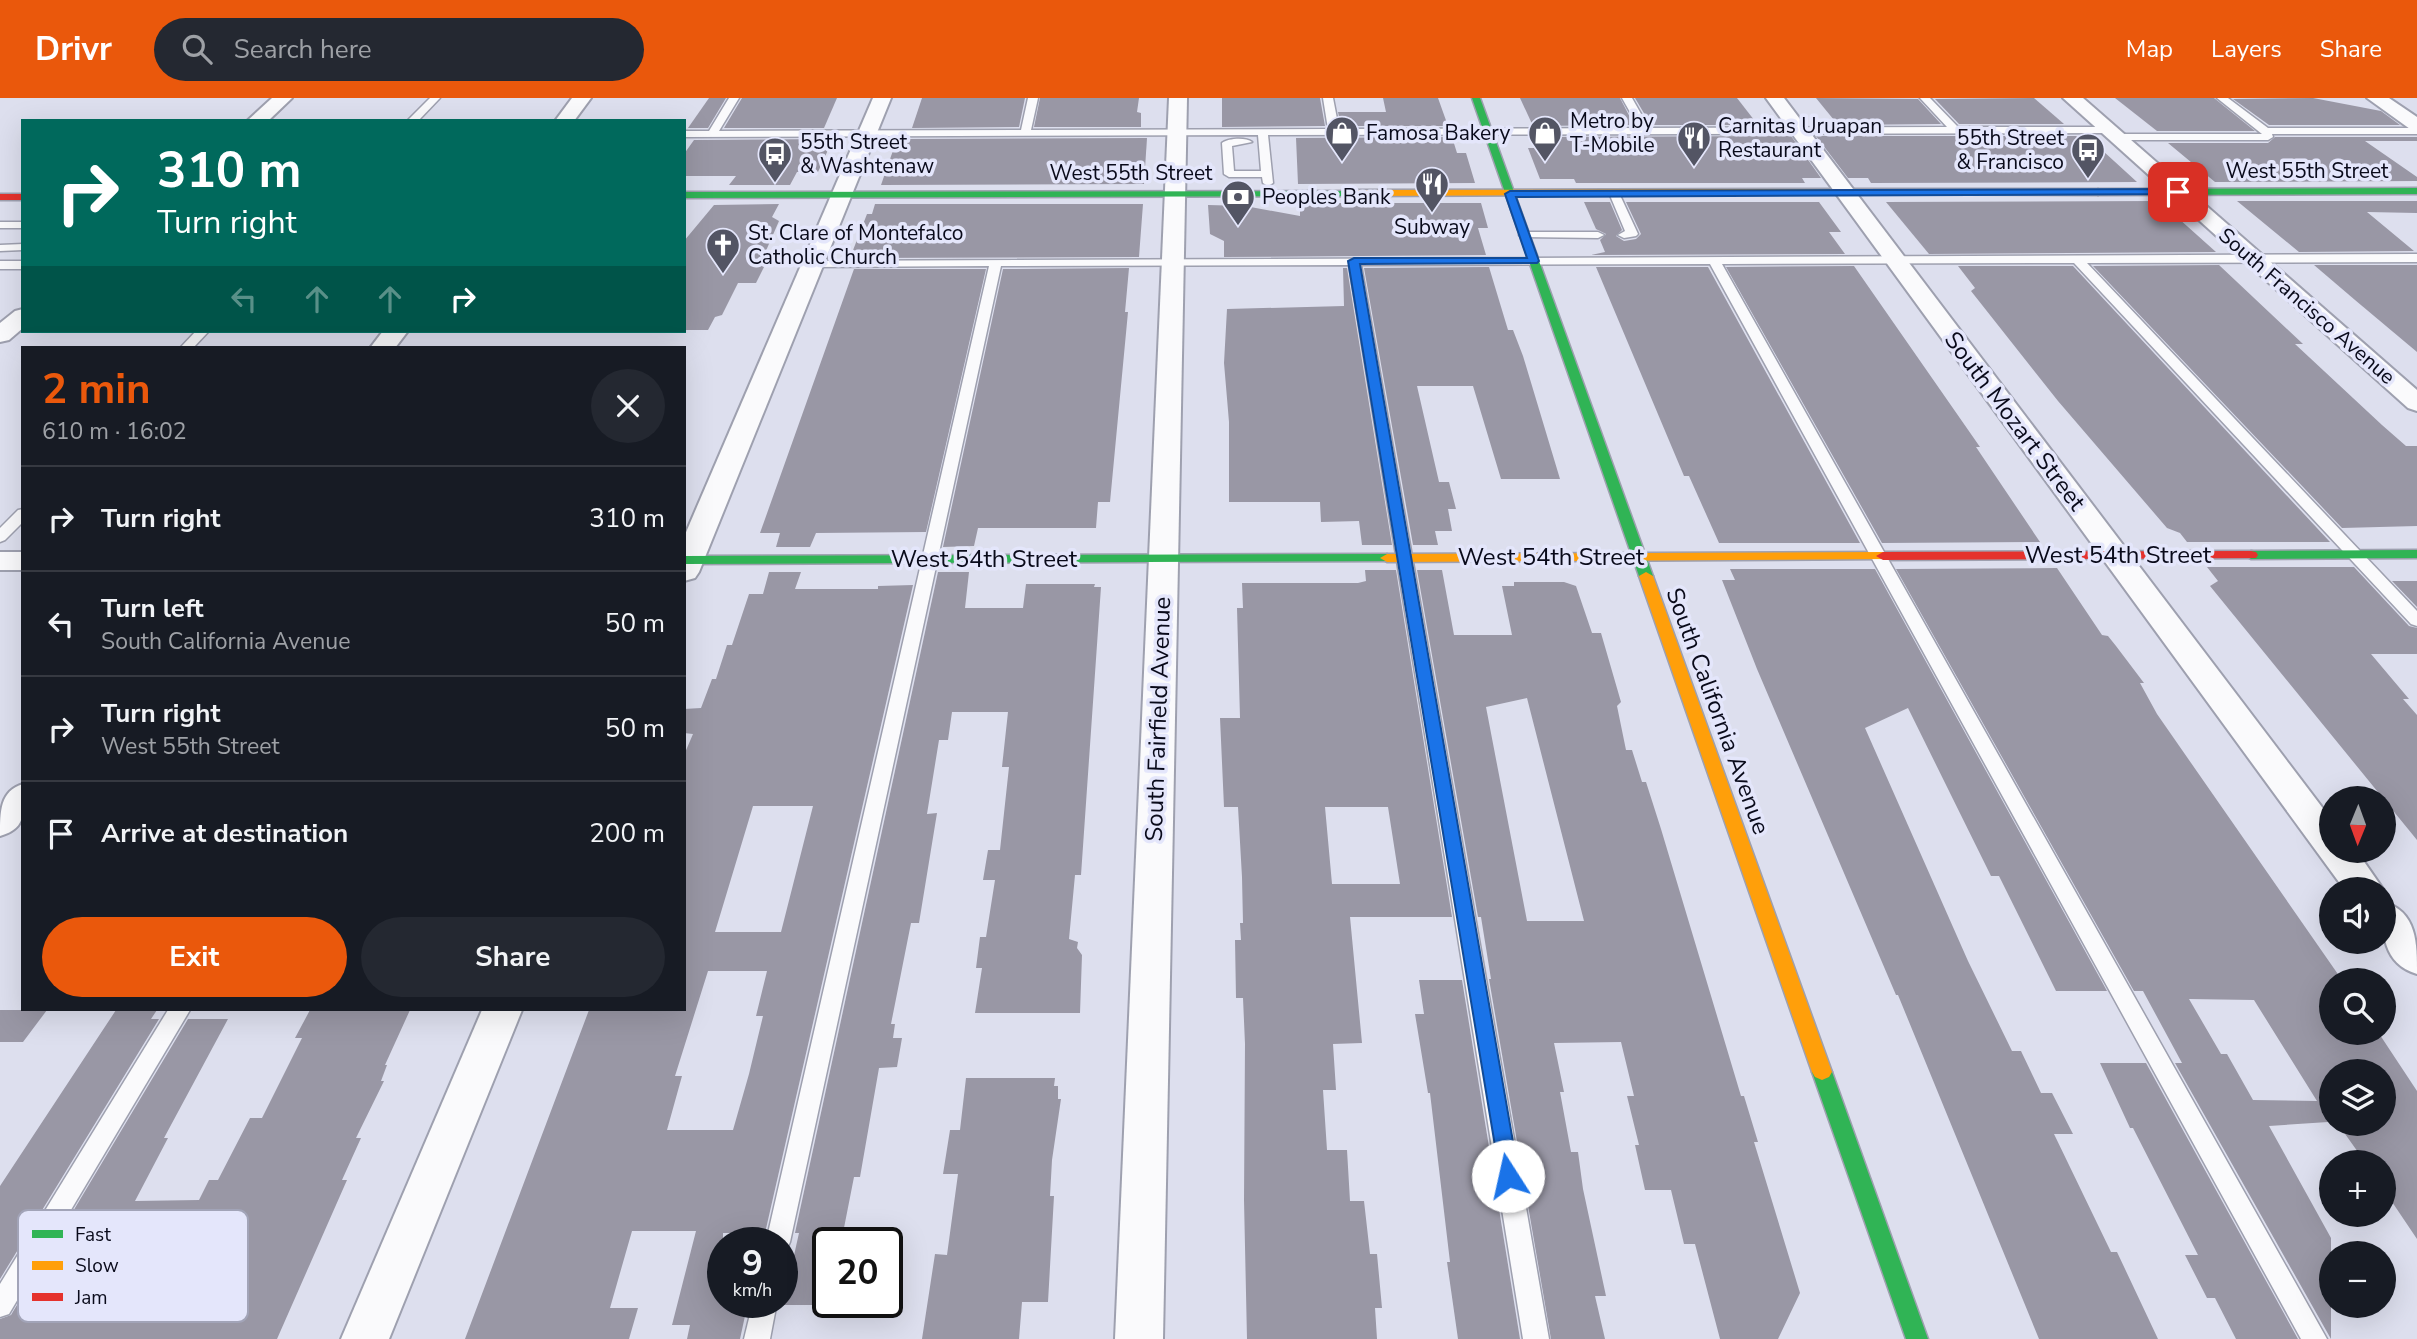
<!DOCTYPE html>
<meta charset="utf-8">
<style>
:root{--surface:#171b24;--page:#242831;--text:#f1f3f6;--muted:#9ea1a6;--line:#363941;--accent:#ea580c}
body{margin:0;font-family:"Nunito Sans",sans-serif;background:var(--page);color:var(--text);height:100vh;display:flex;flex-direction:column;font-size:26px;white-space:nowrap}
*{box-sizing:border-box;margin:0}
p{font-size:23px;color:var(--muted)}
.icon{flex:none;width:38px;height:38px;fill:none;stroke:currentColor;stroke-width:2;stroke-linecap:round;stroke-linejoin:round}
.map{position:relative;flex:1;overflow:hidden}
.details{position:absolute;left:21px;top:248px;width:665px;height:665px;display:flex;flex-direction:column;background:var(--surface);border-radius:0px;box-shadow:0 7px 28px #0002}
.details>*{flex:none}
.top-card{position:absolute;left:21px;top:21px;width:665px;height:214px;border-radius:0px;box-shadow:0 7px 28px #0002;background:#00695c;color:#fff;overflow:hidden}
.needle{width:46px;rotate:181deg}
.buttons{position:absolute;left:2319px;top:688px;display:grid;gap:14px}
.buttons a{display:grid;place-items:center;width:77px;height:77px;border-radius:50%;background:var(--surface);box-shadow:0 7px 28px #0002;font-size:35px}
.speed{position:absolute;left:707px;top:1129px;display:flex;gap:14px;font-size:35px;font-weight:700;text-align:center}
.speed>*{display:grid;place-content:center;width:91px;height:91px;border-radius:50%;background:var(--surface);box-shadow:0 7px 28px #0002;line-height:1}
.speed small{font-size:18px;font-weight:400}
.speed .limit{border:4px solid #111;border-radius:10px;background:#fff;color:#111}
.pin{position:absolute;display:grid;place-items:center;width:60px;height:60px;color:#fff;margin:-30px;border-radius:14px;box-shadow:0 4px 10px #0006}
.me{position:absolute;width:77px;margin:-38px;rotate:350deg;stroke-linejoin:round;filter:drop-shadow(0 0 5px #0008)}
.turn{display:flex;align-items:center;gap:24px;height:147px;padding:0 21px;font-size:32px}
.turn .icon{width:91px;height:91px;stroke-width:2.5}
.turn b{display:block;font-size:49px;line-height:60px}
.lanes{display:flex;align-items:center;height:66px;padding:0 21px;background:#0003;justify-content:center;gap:35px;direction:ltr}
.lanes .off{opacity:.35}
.round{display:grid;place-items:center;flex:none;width:74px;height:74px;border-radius:37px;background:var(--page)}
.headline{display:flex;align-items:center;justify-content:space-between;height:119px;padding:0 21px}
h1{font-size:42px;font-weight:700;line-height:52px;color:var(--accent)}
.button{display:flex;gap:14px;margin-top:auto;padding:14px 21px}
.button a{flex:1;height:80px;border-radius:42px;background:var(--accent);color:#fff;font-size:28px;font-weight:700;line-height:80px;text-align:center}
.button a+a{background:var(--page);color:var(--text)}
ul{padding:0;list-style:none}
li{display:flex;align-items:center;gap:21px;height:105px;padding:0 21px;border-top:2px solid var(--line)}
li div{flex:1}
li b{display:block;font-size:26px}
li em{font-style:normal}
header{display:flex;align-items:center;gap:42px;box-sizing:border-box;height:98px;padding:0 35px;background:var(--accent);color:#fff}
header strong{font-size:33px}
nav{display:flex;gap:38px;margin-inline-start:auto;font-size:24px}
.search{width:490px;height:63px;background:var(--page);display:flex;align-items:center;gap:18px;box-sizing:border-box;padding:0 24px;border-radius:38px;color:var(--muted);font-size:26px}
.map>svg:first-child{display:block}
</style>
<header>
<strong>Drivr</strong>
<div class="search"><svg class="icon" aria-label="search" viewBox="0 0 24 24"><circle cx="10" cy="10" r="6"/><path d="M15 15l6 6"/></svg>Search here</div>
<nav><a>Map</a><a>Layers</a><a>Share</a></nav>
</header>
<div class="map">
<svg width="2417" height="1241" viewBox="0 0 2417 1241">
<rect width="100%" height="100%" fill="#dddfee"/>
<!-- building -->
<g fill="#9997a5" fill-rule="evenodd">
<path d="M709 0H726L708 30H688Z"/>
<path d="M742 0H837L824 30H724Z"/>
<path d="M922 0H1025L1019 29 912 30Z"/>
<path d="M1040 0H1139L1137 14 1141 15V29H1034Z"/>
<path d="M1222 0H1320L1325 28 1222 29Z"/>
<path d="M1383 0H1438L1448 28H1341L1338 14H1386Z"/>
<path d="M1520 0H1620L1634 27 1533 28Z"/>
<path d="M1635 0H1737L1758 27H1651Z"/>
<path d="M1816 0 1918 1 1941 26 1838 27Z"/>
<path d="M2034 0 2064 26H1959L1935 1Z"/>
<path d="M2115 0H2214L2255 33H2157Z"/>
<path d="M2313 0 2381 13 2400 27H2269L2233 1Z"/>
<path d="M1791 38 1821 80H1802L1805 85H1576L1574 81H1540L1528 50H1543L1538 39Z"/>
<path d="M1816 38H2076L2081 42H2091L2137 84 1871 85 1868 80H1848Z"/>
<path d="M1452 39 1457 55H1466L1475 85 1298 86 1296 40Z"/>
<path d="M2275 39H2417V43H2365L2417 79V83L2215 84 2168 45H2268Z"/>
<path d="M1147 40 1144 86 881 87 897 41Z"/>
<path d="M833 41 818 74H797L790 87H729L736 78H684V56L694 42Z"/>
<path d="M2159 103 2216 154 1929 156 1886 104Z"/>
<path d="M2237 103H2417V115L2367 114 2414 153 2299 154Z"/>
<path d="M1584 104H1610L1622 132 1616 138 1624 143 1636 141 1641 136 1626 104H1819L1841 134H1829L1845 156 1591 157 1605 154 1600 142 1606 136 1596 131Z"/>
<path d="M1300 105H1481L1488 130H1478L1486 157 1224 159V143L1210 136 1208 107 1245 108 1300 118Z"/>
<path d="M779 106 772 119 779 123 765 155H771L756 185H738L722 217 715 219 708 232H684V143L714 107Z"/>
<path d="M875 106H1143L1139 159 850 160 867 116H872Z"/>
<path d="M2219 167 2303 246H2295L2382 327 2406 348H2417V428L2342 430 2093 168Z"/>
<path d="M2314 167H2417V254L2355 202Z"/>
<path d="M1854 168 1980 349H1976L2040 444 1882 445 1726 169Z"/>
<path d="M1958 168H2073L2330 444H2187L2180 435 2167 430 2058 303 1971 193 1975 190Z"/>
<path d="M1489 169 1508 232H1513L1523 258 1560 381H1501L1473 288H1417L1439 384H1449L1456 411H1448L1452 433H1435L1438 447H1413L1364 170Z"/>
<path d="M1596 169H1708L1860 445H1719L1689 378H1684Z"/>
<path d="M1129 170 1125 214H1128L1110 404H1098L1096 430H978L974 448 943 449 1003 171Z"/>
<path d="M1343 170H1347L1392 447H1362L1359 423 1321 424 1320 404H1229V324L1224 265 1227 211 1344 208Z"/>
<path d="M854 171H986L926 434 816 435 810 449H776L780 435H760Z"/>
<path d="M2207 469H2354L2409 528 2417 530V556H2371L2409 601H2403L2417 617V742L2210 488 2218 483Z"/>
<path d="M2057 470 2102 537 2108 538 2116 548 2144 585H2140L2157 616 2342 882H2331V934H2378L2417 993V1141L2384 1092V1064H2365L2338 1026H2384V973H2331V1024L2328 1021V1024L2269 1028 2331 1140V1241L2175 965H2182L2143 893H2134L1896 471ZM2189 901 2254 902 2317 1003 2253 1002 2227 956H2221Z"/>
<path d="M1730 471H1875L2107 893H2056L1999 778H1991L1908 610 1865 630 1968 863 2012 953H2021L2041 995H2052L2073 1036H2054L2111 1154H2117L2158 1241H2039L1898 897H1896L1757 571 1722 482H1735Z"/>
<path d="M1365 472H1396L1452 819H1350L1362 945 1333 946 1336 992H1323L1327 1052H1347L1350 1103H1364L1370 1156H1377L1382 1210H1375L1377 1241H1247L1244 1102 1245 946 1243 900H1236L1235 842H1241L1240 825H1243L1242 779 1238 709H1224L1220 620H1240L1237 510H1243L1242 485H1358L1366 483ZM1325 709H1388L1400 786H1332Z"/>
<path d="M1417 472H1442L1454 537H1512L1502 488H1514V484H1564L1576 488 1592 535H1601L1621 604 1617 608 1626 652H1632L1642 684H1646L1661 731 1741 998H1744L1758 1044H1754L1800 1195 1778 1241H1720L1695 1146H1684L1671 1092H1645L1635 1047H1639L1627 998H1634L1621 944 1554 945 1564 994H1560L1571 1054H1578L1583 1091 1606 1198H1595L1605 1241H1551L1489 881H1491L1481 819H1478ZM1527 600 1584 823H1527L1486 609Z"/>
<path d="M769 474H801L795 491H878V488L913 487 765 1135H723V1204H748L740 1241H687L690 1227H672L696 1133H632L610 1210H638L629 1241H465L589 912H684V657L693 636 684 635V611L701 610 712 581H716L727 547H732L749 496H763ZM753 708H813L781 834H715ZM708 873H767L756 918H763L749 976 733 1032H667L682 978H675Z"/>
<path d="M938 474H969L965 510H1023L1026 486H1095L1094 489H1101L1081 777H1075L1069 841 1078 844 1077 850 1082 857 1080 915H975L982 870H976L980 839H986L995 782H983L988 752H1000L1009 669H1002L1008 614H952L948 642H939L927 716 937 715 919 825H911L891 926H895L893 940H902L897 969 879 970 860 1079H854L842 1140H828V1207H783L799 1135H795Z"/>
<path d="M2392 483H2417V509Z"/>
<path d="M1419 882H1462L1520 1241H1458L1447 1164H1450L1430 995H1428L1415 916H1424Z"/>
<path d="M0 912H47L23 944H0Z"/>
<path d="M116 912H157L151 921H159L0 1181V1088Z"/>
<path d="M310 912H410L385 967H387L381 983H384L356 1040H361L342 1082H347L277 1241H0V1221L11 1217 188 921H228L164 1040H168L135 1103 199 1102 209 1082H218L250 1020H262L302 940H295Z"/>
<path d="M2100 965H2146L2298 1241H2236L2215 1200H2207L2185 1157H2198L2133 1030H2130Z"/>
<path d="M966 980H1055L1054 988H1058V1001H1061L1052 1062 1050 1098H1054L1048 1204H1022L1019 1241H922L935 1156 947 1157 958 1076H943L950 1032H960Z"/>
</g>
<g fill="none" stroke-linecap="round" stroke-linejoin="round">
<!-- lane casing -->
<g stroke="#9ea0af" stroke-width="3">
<g id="lane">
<path d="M430 0H440L418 23H407Z"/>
<path d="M729 0H739L719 33 1021 32 1028 0H1038L1031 32 1328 31 1323 0H1333L1339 31 1639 30 1622 0H1632L1649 30 1947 29 1920 0H1930L1958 29H2108L2113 32 2108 35 1268 37 1273 85 1268 88 1263 85 1262 79H1229L1224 76 1222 45C1228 40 1246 39 1252 44L1232 48 1234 73H1261L1258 37 684 39V33H709Z"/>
<path d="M2217 0H2228L2268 30H2417V36H2272L2273 39 2268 42H2117L2112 39 2117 36H2262Z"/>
<path d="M1614 92 1619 95 1638 136 1636 138 1624 140 1618 137 1625 133 1609 95Z"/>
<rect x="0" y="124" width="23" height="6"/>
<path d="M1525 134H1598L1604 137 1598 140 1521 139 1519 137Z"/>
<path d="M23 146V152L0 153V147Z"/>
<path d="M2417 156V164L2087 165 2417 513V528L2411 526 2074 165 1722 166 2327 1241H2301L1710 166 1361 167 1549 1241H1523L1349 167 1001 168 790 1144 787 1151 782 1153V1144H766L989 168 813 169 807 165 809 163Z"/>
<rect x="0" y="163" width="23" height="8"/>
<path d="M196 233H209L193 250H180Z"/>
<path d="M23 411V424L5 442 0 444V430L18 412Z"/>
<path d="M168 912H190L9 1216 0 1219V1186Z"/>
<path d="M753 1204H777L770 1241H744Z"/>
</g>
</g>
<!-- street casing -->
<g stroke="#9ea0af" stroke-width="4">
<g id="street">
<path d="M272 0H292L268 23H247Z"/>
<path d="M572 0H591L574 23H555Z"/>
<path d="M873 0H891L699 474 695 480 684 483V439Z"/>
<path d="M1169 0H1187L1163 1241H1115Z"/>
<path d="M1766 0H1784L2331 721V752H2356L2383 791H2344Z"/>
<path d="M2063 0H2083L2417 292V313L2408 310Z"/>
<path d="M2367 0H2389L2417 19V33L2410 31Z"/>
<path d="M23 211V230L9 242 0 244V225L15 213Z"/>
<path d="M383 233H408L395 250H370Z"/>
<rect x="0" y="454" width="23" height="18"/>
<path d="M23 686C23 711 29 730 0 738 0 713 0 693 23 686Z"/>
<path d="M2384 804C2417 814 2417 845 2417 876 2383 866 2381 834 2384 804Z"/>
<path d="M482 912H522L389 1241H341Z"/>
</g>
</g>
<!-- fast casing -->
<g stroke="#9ea0af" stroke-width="3">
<g id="fast">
<path d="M1472 0H1480L1653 478 1651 481 1646 482 1639 478Z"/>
<path d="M2417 90V96L2098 97 2093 94 2098 91Z"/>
<path d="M1361 93 1363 95 1358 98 684 100V94Z"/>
<path d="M2417 452V460L2251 461 2244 457 2251 453Z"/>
<path d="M1387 456 1394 460 1392 463 684 466V458Z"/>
<path d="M1822 966 1829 969 1832 974 1928 1241H1906L1812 974 1815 969Z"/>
</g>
</g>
<!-- slow casing -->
<g stroke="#9ea0af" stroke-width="3">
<g id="slow">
<path d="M1833 91 1838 94 1836 96 1358 98 1353 95 1358 92Z"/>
<path d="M1883 454 1890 458 1888 461 1387 464 1380 460 1387 456Z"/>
<path d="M1646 474 1653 478 1832 974 1829 979 1822 982 1815 979 1812 974 1639 478Z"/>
</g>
</g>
<!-- jam casing -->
<g stroke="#9ea0af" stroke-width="3">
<g id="jam">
<path d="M1833 91H2098L2103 94 2098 97 1830 96 1828 94Z"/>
<rect x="0" y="96" width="23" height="6"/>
<path d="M2251 453 2256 454 2258 457 2256 460 1883 462 1876 458 1883 454Z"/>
</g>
</g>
<!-- lane -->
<use href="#lane" fill="#fafafc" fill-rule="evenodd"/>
<!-- street -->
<use href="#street" fill="#fafafc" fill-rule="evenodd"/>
<!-- fast -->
<use href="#fast" fill="#30b455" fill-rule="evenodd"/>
<!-- slow -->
<use href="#slow" fill="#ff9f0a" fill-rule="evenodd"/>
<!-- jam -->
<use href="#jam" fill="#e5322d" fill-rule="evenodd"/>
</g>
<!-- route -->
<path fill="#1a73e8" stroke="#114b97" stroke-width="2" d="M2178 91 2183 94 2182 96 1516 99 1539 163 1537 165 1360 166 1519 1078 1516 1084 1508 1087 1501 1084 1348 163 1354 160H1527L1505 96 1510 93Z"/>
<!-- icons -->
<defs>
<g id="shop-pin" transform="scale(1.75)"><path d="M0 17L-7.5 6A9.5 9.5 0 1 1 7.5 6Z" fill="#535564" stroke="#e4e6fb"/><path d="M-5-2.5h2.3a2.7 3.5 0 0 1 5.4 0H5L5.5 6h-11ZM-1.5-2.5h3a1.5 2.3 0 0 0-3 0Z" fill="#fff"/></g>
<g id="restaurant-pin" transform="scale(1.75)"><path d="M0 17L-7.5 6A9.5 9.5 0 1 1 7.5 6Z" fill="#535564" stroke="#e4e6fb"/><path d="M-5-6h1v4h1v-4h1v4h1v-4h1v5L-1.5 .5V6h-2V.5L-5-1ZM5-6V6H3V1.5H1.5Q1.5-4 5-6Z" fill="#fff"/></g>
<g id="bus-pin" transform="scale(1.75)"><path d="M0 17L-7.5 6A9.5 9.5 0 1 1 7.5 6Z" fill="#535564" stroke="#e4e6fb"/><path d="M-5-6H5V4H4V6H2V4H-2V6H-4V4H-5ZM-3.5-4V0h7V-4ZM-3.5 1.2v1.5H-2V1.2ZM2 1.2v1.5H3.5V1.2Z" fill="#fff"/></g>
<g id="bank-pin" transform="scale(1.75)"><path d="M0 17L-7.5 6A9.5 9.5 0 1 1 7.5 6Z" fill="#535564" stroke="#e4e6fb"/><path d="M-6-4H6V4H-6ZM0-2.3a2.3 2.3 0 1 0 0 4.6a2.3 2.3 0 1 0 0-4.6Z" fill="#fff"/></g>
<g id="church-pin" transform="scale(1.75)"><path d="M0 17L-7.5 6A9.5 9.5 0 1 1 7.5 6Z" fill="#535564" stroke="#e4e6fb"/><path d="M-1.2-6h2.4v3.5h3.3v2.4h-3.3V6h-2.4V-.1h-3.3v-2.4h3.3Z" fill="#fff"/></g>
</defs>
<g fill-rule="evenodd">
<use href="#shop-pin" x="1342" y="35"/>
<use href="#shop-pin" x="1545" y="35"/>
<use href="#restaurant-pin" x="1694" y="40"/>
<use href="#bus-pin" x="2088" y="52"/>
<use href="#bus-pin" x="775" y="56"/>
<use href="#restaurant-pin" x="1432" y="86"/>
<use href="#bank-pin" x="1238" y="99"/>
<use href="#church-pin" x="723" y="147"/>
</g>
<g text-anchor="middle" stroke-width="7" stroke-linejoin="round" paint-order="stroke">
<!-- far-poi labels -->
<g font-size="21" fill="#090a1a" stroke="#e4e6fb" text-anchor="start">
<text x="1570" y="30">Metro by<tspan x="1570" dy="24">T-Mobile</tspan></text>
<text x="1718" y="35">Carnitas Uruapan<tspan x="1718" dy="24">Restaurant</tspan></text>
<text x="1366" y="42">Famosa Bakery</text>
<text x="2064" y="47" text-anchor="end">55th Street<tspan x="2064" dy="24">&amp; Francisco</tspan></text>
<text x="800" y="51">55th Street<tspan x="800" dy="24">&amp; Washtenaw</tspan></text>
<text x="1262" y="106">Peoples Bank</text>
<text x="1432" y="136" text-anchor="middle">Subway</text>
<text x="748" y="142">St. Clare of Montefalco<tspan x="748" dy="24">Catholic Church</tspan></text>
</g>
<!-- far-street labels -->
<g font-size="21" fill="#090a1a" stroke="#e4e6fb">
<text x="2307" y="80">West 55th Street</text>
<text x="1131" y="82">West 55th Street</text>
<text transform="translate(2307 208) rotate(41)" y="7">South Francisco Avenue</text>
</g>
<!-- street labels -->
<g font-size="24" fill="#090a1a" stroke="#e4e6fb">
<text transform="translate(2015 323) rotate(53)" y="8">South Mozart Street</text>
<text x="2118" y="465">West 54th Street</text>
<text x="1551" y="467">West 54th Street</text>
<text x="984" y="469">West 54th Street</text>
<text transform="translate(1718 613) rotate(70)" y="8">South California Avenue</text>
<text transform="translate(1158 621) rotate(-88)" y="8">South Fairfield Avenue</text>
</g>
</g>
<!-- legend -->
<rect x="18" y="1112" width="230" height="112" rx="10" fill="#e4e6fb" stroke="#a2a4b8" stroke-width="2"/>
<rect x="32" y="1132" width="31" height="8" fill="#30b455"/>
<rect x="32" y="1163" width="31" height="9" fill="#ff9f0a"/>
<rect x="32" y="1195" width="31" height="8" fill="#e5322d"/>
<g font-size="19" fill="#090a1a">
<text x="75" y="1143">Fast</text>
<text x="75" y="1174">Slow</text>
<text x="75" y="1206">Jam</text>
</g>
</svg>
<div class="buttons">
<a><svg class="needle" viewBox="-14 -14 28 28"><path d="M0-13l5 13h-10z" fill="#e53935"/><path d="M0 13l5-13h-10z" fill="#9ea1a6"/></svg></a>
<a><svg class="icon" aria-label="sound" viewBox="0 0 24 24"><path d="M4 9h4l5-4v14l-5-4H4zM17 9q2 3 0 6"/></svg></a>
<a><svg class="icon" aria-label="search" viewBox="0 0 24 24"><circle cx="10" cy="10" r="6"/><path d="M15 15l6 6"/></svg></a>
<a><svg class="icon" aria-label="layers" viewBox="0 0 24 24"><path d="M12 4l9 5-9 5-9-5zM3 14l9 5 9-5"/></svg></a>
<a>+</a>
<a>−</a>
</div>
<div class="speed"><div>9<small>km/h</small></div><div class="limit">20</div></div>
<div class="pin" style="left:2178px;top:94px;background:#d93025"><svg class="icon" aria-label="arrive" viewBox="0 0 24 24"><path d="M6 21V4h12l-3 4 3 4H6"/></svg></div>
<svg class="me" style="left:1508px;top:1078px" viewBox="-20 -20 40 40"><circle r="19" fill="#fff"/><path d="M0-13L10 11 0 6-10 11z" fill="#1a73e8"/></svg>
<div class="top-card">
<div class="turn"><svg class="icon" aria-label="right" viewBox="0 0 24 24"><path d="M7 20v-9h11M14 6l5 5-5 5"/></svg><div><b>310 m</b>Turn right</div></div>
<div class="lanes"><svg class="icon off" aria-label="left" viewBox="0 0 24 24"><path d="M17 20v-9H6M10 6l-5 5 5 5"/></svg><svg class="icon off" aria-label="ahead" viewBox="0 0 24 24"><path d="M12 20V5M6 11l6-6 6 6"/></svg><svg class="icon off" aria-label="ahead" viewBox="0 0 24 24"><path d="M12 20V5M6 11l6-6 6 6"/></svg><svg class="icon" aria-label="right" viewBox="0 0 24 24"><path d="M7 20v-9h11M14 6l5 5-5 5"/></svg></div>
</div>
<section class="details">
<div class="headline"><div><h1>2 min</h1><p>610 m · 16:02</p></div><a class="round"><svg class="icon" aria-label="close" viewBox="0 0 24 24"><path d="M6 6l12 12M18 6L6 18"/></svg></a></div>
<ul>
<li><svg class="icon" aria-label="right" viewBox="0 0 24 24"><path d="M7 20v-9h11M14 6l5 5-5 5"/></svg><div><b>Turn right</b></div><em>310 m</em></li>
<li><svg class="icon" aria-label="left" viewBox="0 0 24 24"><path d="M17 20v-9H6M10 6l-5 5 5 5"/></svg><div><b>Turn left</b><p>South California Avenue</p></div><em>50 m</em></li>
<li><svg class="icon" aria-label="right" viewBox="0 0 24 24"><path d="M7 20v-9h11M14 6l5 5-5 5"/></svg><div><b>Turn right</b><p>West 55th Street</p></div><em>50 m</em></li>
<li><svg class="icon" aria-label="arrive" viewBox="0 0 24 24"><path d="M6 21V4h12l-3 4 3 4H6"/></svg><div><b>Arrive at destination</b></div><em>200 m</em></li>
</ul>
<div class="button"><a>Exit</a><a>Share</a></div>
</section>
</div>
